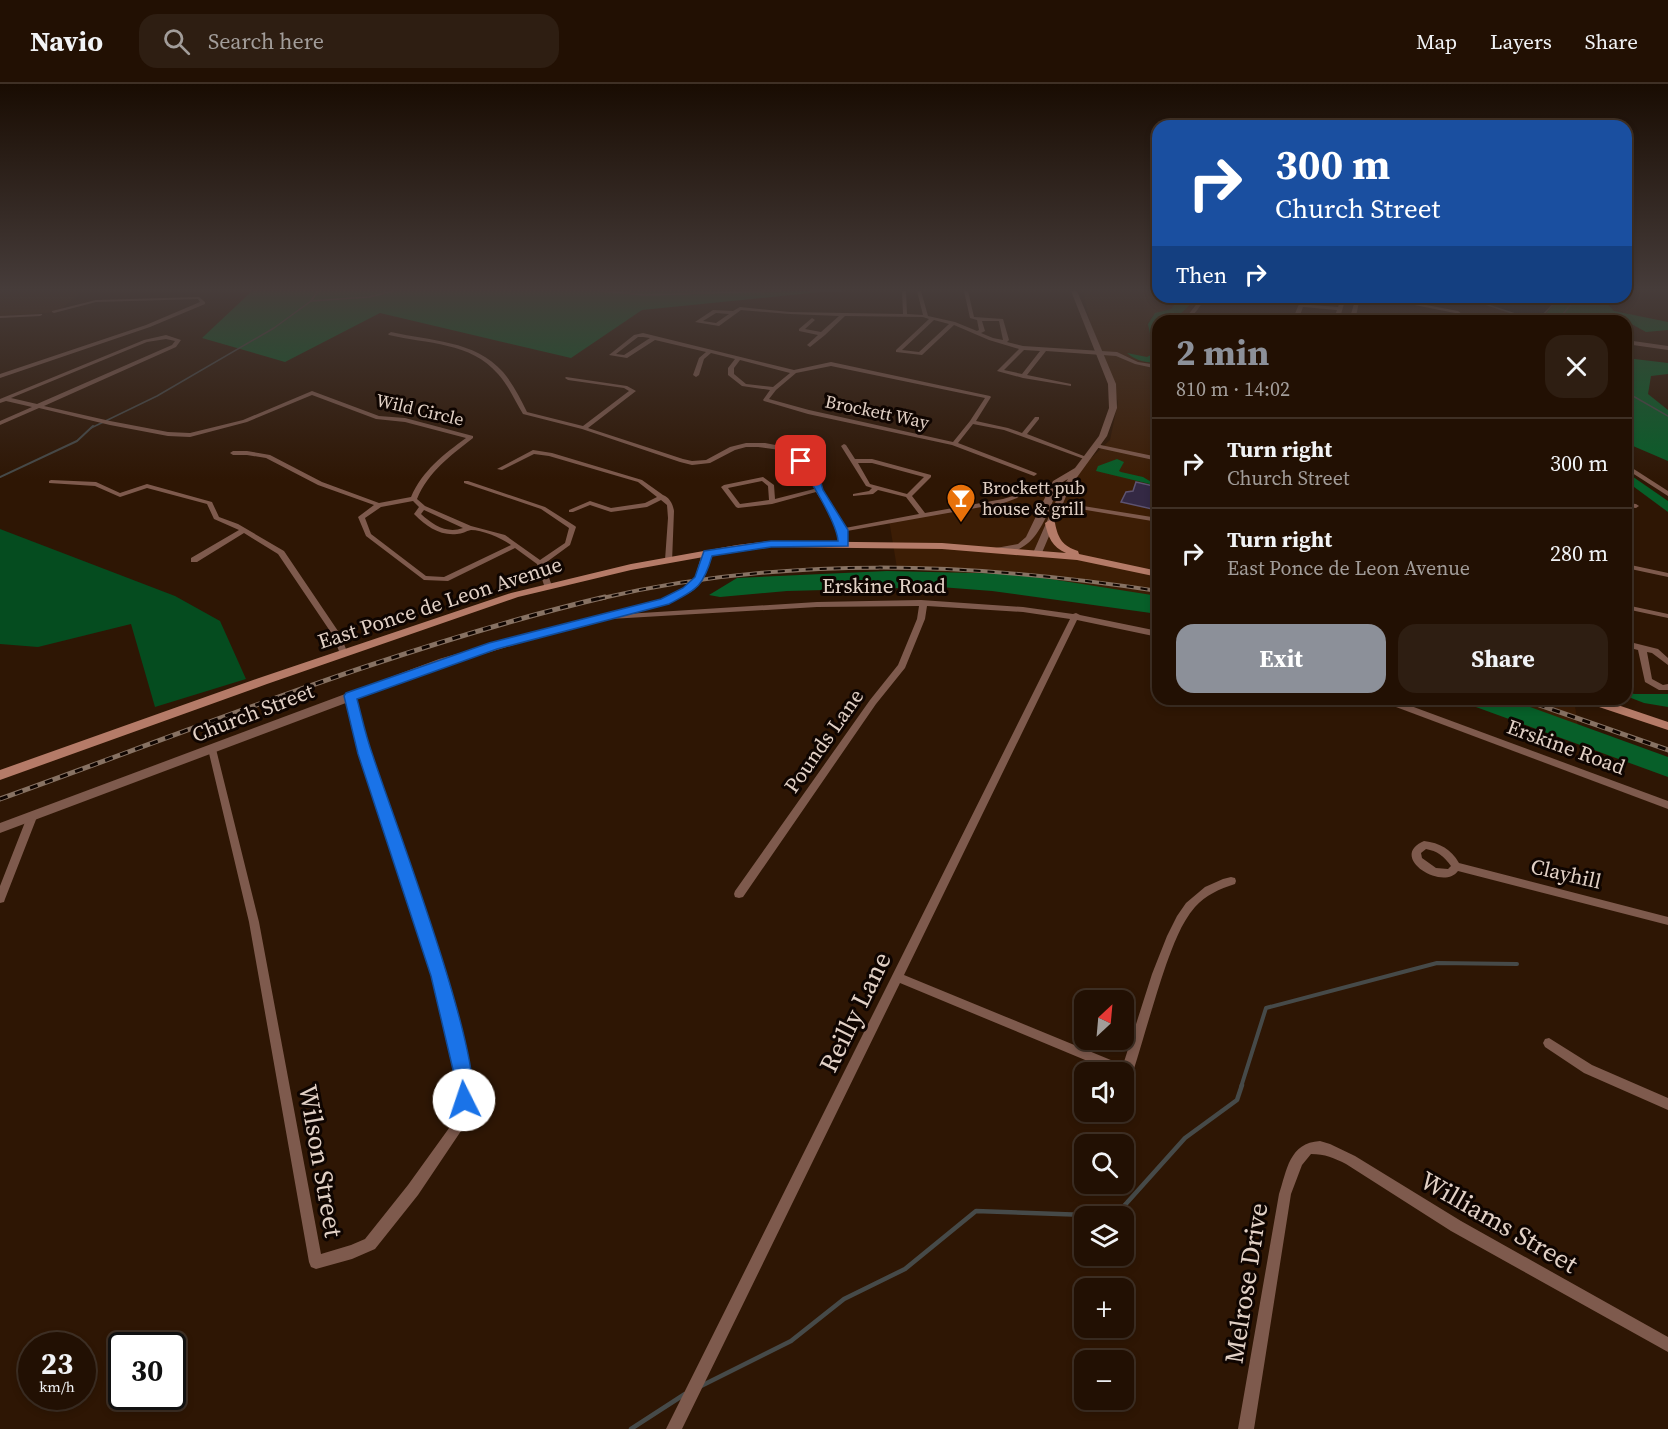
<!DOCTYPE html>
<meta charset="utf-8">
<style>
:root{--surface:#221003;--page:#2e1e12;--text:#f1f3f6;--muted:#a29d9a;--line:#3f3025;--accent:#8c9099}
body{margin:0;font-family:"Source Serif 4",serif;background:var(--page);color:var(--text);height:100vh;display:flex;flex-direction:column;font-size:22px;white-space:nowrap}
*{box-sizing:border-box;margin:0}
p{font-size:20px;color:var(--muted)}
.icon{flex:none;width:33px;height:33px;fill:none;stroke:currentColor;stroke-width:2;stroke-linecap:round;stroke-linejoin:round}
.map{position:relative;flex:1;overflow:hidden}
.drawer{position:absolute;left:1152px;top:231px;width:480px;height:390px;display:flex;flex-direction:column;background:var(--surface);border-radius:18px;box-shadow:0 3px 9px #0003,0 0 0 2px var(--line)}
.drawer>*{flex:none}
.guide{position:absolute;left:1152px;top:36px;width:480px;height:183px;border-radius:18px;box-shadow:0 3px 9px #0003,0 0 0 2px var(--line);background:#1a4fa0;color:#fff;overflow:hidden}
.needle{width:39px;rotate:26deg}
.fabs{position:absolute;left:1074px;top:906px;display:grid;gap:12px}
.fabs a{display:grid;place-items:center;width:60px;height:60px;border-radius:12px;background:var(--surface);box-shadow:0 3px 9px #0003,0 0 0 2px var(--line);font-size:30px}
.speed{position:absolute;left:18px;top:1248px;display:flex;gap:12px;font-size:30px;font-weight:700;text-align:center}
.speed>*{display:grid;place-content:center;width:78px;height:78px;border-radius:50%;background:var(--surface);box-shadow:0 3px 9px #0003,0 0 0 2px var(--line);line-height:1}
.speed small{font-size:15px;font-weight:400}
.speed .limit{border:3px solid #111;border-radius:9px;background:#fff;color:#111}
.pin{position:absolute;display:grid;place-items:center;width:51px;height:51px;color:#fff;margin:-26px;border-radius:12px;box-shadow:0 3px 9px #0006}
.me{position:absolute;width:66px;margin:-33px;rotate:356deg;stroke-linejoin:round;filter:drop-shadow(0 0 4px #0008)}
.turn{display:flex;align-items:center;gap:21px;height:126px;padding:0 24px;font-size:27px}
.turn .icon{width:78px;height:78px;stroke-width:2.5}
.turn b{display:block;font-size:42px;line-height:51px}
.then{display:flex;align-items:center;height:57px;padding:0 24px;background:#0003;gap:12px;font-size:22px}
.round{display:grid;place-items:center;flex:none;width:63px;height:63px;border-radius:18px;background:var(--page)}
.headline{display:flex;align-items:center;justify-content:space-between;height:102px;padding:0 24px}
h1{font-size:36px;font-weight:700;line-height:45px;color:var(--accent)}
.button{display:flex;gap:12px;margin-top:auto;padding:12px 24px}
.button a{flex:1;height:69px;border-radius:18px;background:var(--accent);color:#fff;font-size:24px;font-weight:700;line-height:69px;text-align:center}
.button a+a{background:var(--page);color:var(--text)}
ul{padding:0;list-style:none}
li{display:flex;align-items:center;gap:18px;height:90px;padding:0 24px;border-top:2px solid var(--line)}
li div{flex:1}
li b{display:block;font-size:22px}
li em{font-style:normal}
header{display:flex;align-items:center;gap:36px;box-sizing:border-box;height:84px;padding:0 30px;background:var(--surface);border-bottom:2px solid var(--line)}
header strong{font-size:28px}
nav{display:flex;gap:33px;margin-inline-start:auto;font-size:21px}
.search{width:420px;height:54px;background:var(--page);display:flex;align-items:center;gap:15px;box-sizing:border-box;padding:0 21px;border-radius:18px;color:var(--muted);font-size:22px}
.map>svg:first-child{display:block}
</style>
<header>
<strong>Navio</strong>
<div class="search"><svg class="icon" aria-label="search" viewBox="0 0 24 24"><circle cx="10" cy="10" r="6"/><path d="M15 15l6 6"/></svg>Search here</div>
<nav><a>Map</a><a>Layers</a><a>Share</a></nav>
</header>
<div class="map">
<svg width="1668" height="1345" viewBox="0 0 1668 1345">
<rect width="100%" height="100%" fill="#2e1604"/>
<!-- built -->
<g fill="#3c1d05">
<path d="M0 207H82L58 228 0 232Z"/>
<path d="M1083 207H1158V213H1197L1187 237H1158V374L1151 388 1158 390V520L978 491 897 484 889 436 987 422 1066 398 1110 356 1118 318 1090 238Z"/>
<path d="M1492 615H1574L1578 643Z"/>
</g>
<!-- green -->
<path fill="#054c1f" d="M0 445 175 512 220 537 246 595 155 623 131 540 38 563 0 560Z"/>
<!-- forest -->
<g fill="#075f29">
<path d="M252 207H831L642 226 571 274 380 229 285 278 202 254Z"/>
<path d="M1180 213H1195C1186 227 1175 237 1158 237V278C1147 280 1135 276 1127 269L1147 273 1154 269 1148 240 1155 229 1171 225Z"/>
<path d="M1560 213H1609L1604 216 1614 227 1668 238V246L1646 248 1626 237 1573 229 1559 237H1524V232L1543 233Z"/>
<path d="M1626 274 1668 279V290L1651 292 1648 310 1668 326V377L1626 359Z"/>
<path d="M1117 375 1124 378 1119 387 1121 388 1143 393 1158 402 1096 387 1098 382Z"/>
<path d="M1626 388 1668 417V428L1626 397Z"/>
<path d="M887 487 1019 490 1158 512V530L992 507 940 503 787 507 720 513 709 511 737 494Z"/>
<path d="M1626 606 1634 610H1668V623L1644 619 1626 612Z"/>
<path d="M1454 615H1508L1668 673V693Z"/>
</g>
<!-- water -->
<path fill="#031014" stroke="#464a49" stroke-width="1.5" d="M1464 213H1560L1540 234 1515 230Z"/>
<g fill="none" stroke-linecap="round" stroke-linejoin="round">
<!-- stream-far3 -->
<g stroke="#464a49" stroke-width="1.5">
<path d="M601 207 645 211 780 207"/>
<path d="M810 207H842"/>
<path d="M311 217 318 207"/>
<path d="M1553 237 1563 230 1577 213"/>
<path d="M1626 308 1668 332"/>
<path d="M91 344 157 312 274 244 311 217 369 213 393 207"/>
</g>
<!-- stream-far2 -->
<path stroke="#464a49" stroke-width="2" d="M0 393 77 357 93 342"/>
<!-- stream-far1 -->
<path stroke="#464a49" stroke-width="4" d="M1241 1003 1266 924 1437 879 1517 880"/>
<!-- stream -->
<g stroke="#464a49" stroke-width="4.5">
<path d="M701 1302 791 1257 844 1215 905 1185 976 1127 1115 1132 1185 1054 1237 1016 1242 1001"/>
<path d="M631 1345 685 1310"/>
</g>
</g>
<!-- building -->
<path fill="#342944" stroke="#5d5371" stroke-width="1.5" d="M1136 398 1158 403V418L1152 425 1121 418 1126 408 1133 407Z"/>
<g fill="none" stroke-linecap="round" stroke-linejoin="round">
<!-- minor -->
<g fill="#7e5a4d" fill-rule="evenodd">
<path d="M902 207H906L907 230 923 231 917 207H921L928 232 955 238 977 247 979 246 977 236 970 234 964 207H968L974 233 1003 235 1009 256 1007 258 1023 262 1117 268 1138 278 1158 281V285L1135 280 1116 272 1046 267 1027 291 1071 300V302L1023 294 997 287 1019 265 989 256 954 241 922 271 896 268V266L929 235 923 233 845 232 825 251 810 263 807 261 818 251 799 247V245L812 234 815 236 805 245 821 248 839 232 790 230 741 226 719 242 695 238 713 226 733 227 740 223 790 228 903 230ZM716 229 729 230 716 239 703 237ZM934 236 949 240 919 268 902 266ZM982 237H999L1003 256 993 254 981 249 985 247ZM1024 266 1040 267 1022 290 1004 286Z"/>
<path d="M199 213 205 218V220L150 243 0 294V290L146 241 200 218 198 215 96 218 54 229 52 228V227L96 216Z"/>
<path d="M1202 213H1206C1195 229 1193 237 1171 237L1188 231Z"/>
<path d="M1261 213H1277C1274 215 1264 215 1261 213Z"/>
<path d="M1342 213H1346L1339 237H1333L1337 226 1303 223 1298 237H1292L1299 220 1338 223Z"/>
<path d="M1356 213H1360L1355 237H1349Z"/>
<path d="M1374 213H1384L1458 227 1462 230V237H1456L1457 231 1455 229Z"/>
<path d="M42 230V231L40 232 0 234V232Z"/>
<path d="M391 248C429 257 475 256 503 288 513 300 520 314 527 328L583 342 629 307 624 304 568 296 565 294 566 293 627 302 636 307 588 344 683 375 692 377 706 376 730 363 746 359H765L791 364 816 389 821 406 845 444 919 430 906 413 878 406 873 410 853 412V410L869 407 872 404 866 402 841 362 844 360 846 361 855 375H872L931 391V393L912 412 925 429 1003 415 1013 412 1022 405 1027 406 1017 414 1004 419 847 447 848 460 844 462 840 460V446L816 408 772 420 738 424 736 423 721 403 724 401 763 393 774 401 775 415 814 405 810 390 787 367 758 363H746L735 366 710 379 692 381 680 378 582 345 523 330C515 317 509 302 498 290 471 258 427 260 389 251L388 250ZM858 379H872L924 393 907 410 870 400ZM762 397 768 402 769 416 740 420 728 404Z"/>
<path d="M643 249 794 286 831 278 990 312 991 313 976 337 1008 344 1022 349 1035 333H1039V335L1027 350 1089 374 1084 375 1004 346 973 340 958 359 1036 389 1037 390 1034 392 952 361 808 330 764 317 763 316 770 306 742 302 728 291V284L735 275 711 269 704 275 699 291 696 293 693 291 699 274 706 268 655 256 627 274 609 271 634 251ZM638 253H643L650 254 624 271 616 270ZM740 276 790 289 773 303 746 300 734 290V284ZM831 282 985 314 970 337 953 358 809 326 769 315 776 306 796 289Z"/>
<path d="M166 251 181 256 176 263 44 322 110 337 168 348 190 349 243 336 312 307 379 332 405 334 473 352V354C451 371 428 388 417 415L425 422 471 442 505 451 540 476 565 459 569 444 541 425 464 399V397H468L545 423 575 442 576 443 570 461 544 480 552 502 551 504H545L537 480 515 464 448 497 424 496 366 452 358 433 374 421 318 401 266 374 247 371H233L230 369 233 367H247L270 371 322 398 379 419 411 413C422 387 444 370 466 354L405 338 376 335 312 311 247 338 190 353 168 352 110 341 39 324 0 341V337L32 323 6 317 0 319V315L144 256ZM166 255 175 257 172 261 37 320 11 314 147 258ZM413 417 419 423 414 430 415 431C426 442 440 452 457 450 462 450 466 447 471 446 482 446 502 454 511 461L444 493 426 492 371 450 365 434 381 423ZM424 426 463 444C447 450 433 441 421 430Z"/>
<path d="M1626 256 1668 262V266L1626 260Z"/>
<path d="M1096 360 1158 373V377L1094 363V361Z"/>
<path d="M533 366 552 369 642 396 663 411C669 413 673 420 674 427L672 478H669L665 476 668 434 667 421 661 416 647 423 611 428 590 421 573 428H569V426L590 417 611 424 645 419 657 413 638 398 549 372 534 370 502 386 497 385Z"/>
<path d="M1626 380 1668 407V412L1626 385Z"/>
<path d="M51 396 96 398 120 409 147 400 212 418 219 433 238 440 284 467 340 550 348 570 347 572H341L332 550 278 470 244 449 197 478H191V474L239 446 214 435 207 420 147 404 120 413 95 402 49 399V397Z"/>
<path d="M1058 418 1158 434V438L1056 421 1055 420Z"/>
<path d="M1626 419 1636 420 1639 422 1636 424 1626 423Z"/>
<path d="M1626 480 1668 489V493L1626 484Z"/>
<path d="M921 516 1023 523 1073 530 1076 529 1080 531 1158 547V553L1077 536 904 891 1123 981 1152 890 1167 852 1177 832 1186 819 1205 803 1223 795 1231 793 1235 794 1236 797 1235 800C1219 805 1206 811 1195 823 1181 839 1173 862 1166 881 1154 916 1144 953 1133 988L1131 992 1127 994 1124 992V988H1114L900 899 682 1345H666L1070 535 1023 528 927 522 925 535 905 584 876 620 743 813 739 814 735 813 734 810 735 807 870 616 898 581 917 535 919 522 817 523 610 535 606 533 610 531 817 518Z"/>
<path d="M1626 521 1668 530V534L1626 525Z"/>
<path d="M1626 557 1658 565 1668 574V581L1652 569 1647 568 1652 595 1663 601 1668 600V606H1659L1645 598 1638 566 1626 563Z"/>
<path d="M350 609 354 612 369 670 445 892 470 990V1016L461 1047 418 1111 375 1165 352 1175 316 1185 311 1183 309 1178 249 838 208 665 212 662 216 665 259 838 321 1170 351 1161 365 1155 408 1101 452 1040 458 1016V990L433 892 361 670 346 612Z"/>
<path d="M1379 615H1392L1668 717V725L1380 617Z"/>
<path d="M32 729 35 730 37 733 5 815 4 818 0 819V802L27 733 29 730Z"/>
<path d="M1424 757C1440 759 1451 765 1459 779L1668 833V841L1458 787C1443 808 1387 773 1424 757ZM1426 765C1437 767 1444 772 1451 782L1448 785 1436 784 1422 774 1421 769Z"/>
<path d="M1549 954 1592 981 1668 1014V1026L1584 989 1545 963 1543 959 1545 955Z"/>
<path d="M1320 1057 1330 1060 1355 1072 1461 1137 1668 1253V1268L1451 1147 1346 1080C1334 1074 1325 1070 1311 1070L1302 1081 1291 1110 1254 1345H1238L1279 1110C1287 1086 1289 1059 1320 1057Z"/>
</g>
<!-- tertiary -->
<g fill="#7e5a4d" fill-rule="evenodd">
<path d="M1071 207H1077L1116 300 1117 324 1107 352 1070 403 1041 471 1038 472 1033 469 1062 403 1068 395 1061 399C1046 429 1038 473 996 468V464L1018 460 1026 453 1053 397 1075 384 1099 352 1109 324 1108 300Z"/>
<path d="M707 466 712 469 703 497 691 508 669 520 540 553 447 581 0 749V739L439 575 533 548 662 516 683 504 695 494 702 469Z"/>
</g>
<!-- secondary -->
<g fill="#b57b68" fill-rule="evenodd">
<path d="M1050 436 1055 439C1058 455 1063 462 1078 467L1079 470 1158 487V493L1077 476 942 465 771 463 737 467 631 486 518 513 267 600 0 696V686L259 594 511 509 631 480 737 461 771 457 942 459 1066 469C1052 463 1048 453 1045 439Z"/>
<path d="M1582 615H1600L1668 638V646L1584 618Z"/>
</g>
<!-- rail-far1 casing -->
<g stroke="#877263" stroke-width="4">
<path id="rail-far1" d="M598 515C785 471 971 478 1158 507"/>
</g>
<!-- rail casing -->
<g stroke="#877263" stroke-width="5">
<g id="rail">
<path d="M1522 615 1668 666"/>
<path d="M0 715C200 643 398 562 605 513"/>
</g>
</g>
<!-- rail-far1 -->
<use href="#rail-far1" stroke="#0f0501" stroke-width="2" stroke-dasharray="7" stroke-linecap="butt"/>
<!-- rail -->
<use href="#rail" stroke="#0f0501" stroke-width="3" stroke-dasharray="8" stroke-linecap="butt"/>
</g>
<!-- sky -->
<linearGradient id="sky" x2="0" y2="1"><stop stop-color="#190c02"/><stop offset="0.52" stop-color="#463c3a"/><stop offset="1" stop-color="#463c3a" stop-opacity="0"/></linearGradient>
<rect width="1668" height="395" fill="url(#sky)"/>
<!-- route -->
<path fill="#1a73e8" stroke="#114b97" stroke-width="1.5" d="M798 375H804L818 389 823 406 848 446V462L771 463 712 472C703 503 697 505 669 520L497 565 357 615C362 634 366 653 373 672 391 728 488 981 471 1022L464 1025 458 1022 454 990 431 892 358 670 344 612 346 609 489 559 661 515 683 504 695 493 704 467 771 457H838C837 439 808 391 796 377Z"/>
<!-- icons -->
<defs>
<g id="bar-pin" transform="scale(1.5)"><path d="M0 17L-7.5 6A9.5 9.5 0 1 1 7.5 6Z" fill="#e8710a" stroke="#0f0501"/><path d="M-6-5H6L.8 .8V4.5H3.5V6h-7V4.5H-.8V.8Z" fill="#fff"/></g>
</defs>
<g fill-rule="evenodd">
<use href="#bar-pin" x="961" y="414"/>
</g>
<g text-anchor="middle" stroke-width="6" stroke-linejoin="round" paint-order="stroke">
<!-- far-street labels -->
<g font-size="18" fill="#e2d1c6" stroke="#0f0501">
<text transform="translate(420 326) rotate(13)" y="6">Wild Circle</text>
<text transform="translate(877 328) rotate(12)" y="6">Brockett Way</text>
</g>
<!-- far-poi labels -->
<g font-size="18" fill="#e2d1c6" stroke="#0f0501" text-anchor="start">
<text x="982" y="410">Brockett pub<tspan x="982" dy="21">house &amp; grill</tspan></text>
</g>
<!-- street labels -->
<g font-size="21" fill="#e2d1c6" stroke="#0f0501">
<text x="884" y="509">Erskine Road</text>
<text transform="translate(440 519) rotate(-18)" y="7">East Ponce de Leon Avenue</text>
<text transform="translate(253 629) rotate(-21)" y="7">Church Street</text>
<text transform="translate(824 657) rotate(-55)" y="7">Pounds Lane</text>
<text transform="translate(1566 663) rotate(20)" y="7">Erskine Road</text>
<text transform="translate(1566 790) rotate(13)" y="7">Clayhill</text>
</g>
<!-- near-street labels -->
<g font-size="26" fill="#e2d1c6" stroke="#0f0501">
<text transform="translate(855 928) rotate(-64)" y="9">Reilly Lane</text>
<text transform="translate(321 1077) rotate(80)" y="9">Wilson Street</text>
<text transform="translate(1499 1138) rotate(30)" y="9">Williams Street</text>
<text transform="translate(1246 1199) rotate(-81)" y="9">Melrose Drive</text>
</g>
</g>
</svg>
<div class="fabs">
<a><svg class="needle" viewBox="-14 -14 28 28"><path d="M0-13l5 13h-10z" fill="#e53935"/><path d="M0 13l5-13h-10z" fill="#a29d9a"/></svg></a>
<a><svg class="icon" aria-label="sound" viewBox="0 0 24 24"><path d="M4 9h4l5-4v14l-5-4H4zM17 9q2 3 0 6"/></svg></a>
<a><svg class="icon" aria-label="search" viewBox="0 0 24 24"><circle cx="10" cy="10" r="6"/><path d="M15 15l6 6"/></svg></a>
<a><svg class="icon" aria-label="layers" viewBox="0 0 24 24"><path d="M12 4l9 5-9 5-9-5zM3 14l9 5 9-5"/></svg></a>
<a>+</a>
<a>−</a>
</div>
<div class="speed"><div>23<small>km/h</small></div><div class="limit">30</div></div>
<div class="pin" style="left:801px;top:377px;background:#d93025"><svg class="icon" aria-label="arrive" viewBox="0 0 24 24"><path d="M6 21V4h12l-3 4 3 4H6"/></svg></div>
<svg class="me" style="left:464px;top:1016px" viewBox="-20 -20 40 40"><circle r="19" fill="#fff"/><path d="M0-13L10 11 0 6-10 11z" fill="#1a73e8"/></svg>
<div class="guide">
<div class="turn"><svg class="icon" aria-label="right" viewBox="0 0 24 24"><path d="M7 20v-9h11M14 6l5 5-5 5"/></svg><div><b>300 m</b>Church Street</div></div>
<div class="then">Then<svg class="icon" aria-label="right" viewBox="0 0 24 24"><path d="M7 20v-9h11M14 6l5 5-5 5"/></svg></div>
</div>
<section class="drawer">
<div class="headline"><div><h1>2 min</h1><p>810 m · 14:02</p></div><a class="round"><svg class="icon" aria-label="close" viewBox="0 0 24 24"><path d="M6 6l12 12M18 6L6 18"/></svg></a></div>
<ul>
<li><svg class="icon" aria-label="right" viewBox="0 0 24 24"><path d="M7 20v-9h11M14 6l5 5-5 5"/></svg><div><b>Turn right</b><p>Church Street</p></div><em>300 m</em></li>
<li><svg class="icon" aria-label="right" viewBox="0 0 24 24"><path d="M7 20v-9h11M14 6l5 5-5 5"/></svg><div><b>Turn right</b><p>East Ponce de Leon Avenue</p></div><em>280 m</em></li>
</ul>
<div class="button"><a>Exit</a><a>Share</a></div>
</section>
</div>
